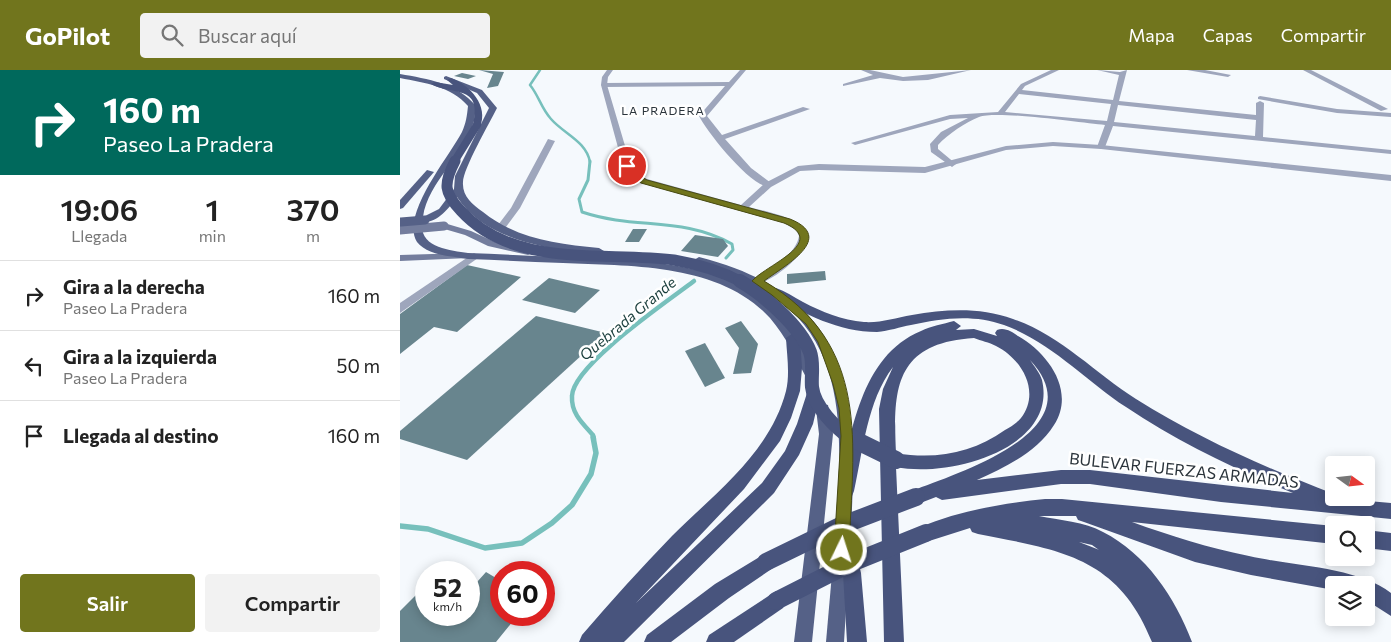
<!DOCTYPE html>
<html lang="es">
<meta charset="utf-8">
<style>
:root{--surface:#fff;--page:#f2f2f2;--text:#222;--muted:#767676;--line:#e0e0e0;--accent:#71751d}
body{margin:0;font-family:Commissioner,sans-serif;background:var(--page);color:var(--text);height:100vh;display:flex;flex-direction:column;font-size:19px;white-space:nowrap}
*{box-sizing:border-box;margin:0}
p{font-size:16px;color:var(--muted)}
.icon{flex:none;width:28px;height:28px;fill:none;stroke:currentColor;stroke-width:2;stroke-linecap:round;stroke-linejoin:round}
.map{position:relative;flex:1;overflow:hidden}
.panel{display:flex;flex-direction:column;background:var(--surface);width:400px}
.panel>*{flex:none}
.guide{background:#00695c;color:#fff;overflow:hidden}
.needle{width:32px;rotate:105deg}
.buttons{position:absolute;left:925px;top:386px;display:grid;gap:10px}
.buttons a{display:grid;place-items:center;width:50px;height:50px;border-radius:5px;background:var(--surface);box-shadow:0 2px 12px #0003;font-size:25px}
.speed{position:absolute;left:15px;top:491px;display:flex;gap:10px;font-size:25px;font-weight:700;text-align:center}
.speed>*{display:grid;place-content:center;width:65px;height:65px;border-radius:50%;background:var(--surface);box-shadow:0 2px 12px #0003;line-height:1}
.speed small{font-size:12px;font-weight:400}
.speed .limit{border:8px solid #d22;background:#fff;color:#111}
.pin{position:absolute;display:grid;place-items:center;width:42px;height:42px;color:#fff;margin:-21px;border:2px solid #fff;border-radius:50%;box-shadow:0 1px 5px #0007}
.me{position:absolute;width:55px;margin:-28px;rotate:4deg;stroke-linejoin:round;filter:drop-shadow(0 0 4px #0008)}
.turn{display:flex;align-items:center;gap:18px;height:105px;padding:0 20px;font-size:22px}
.turn .icon{width:65px;height:65px;stroke-width:2.5}
.turn b{display:block;font-size:35px;line-height:42px}
.eta{display:flex;justify-content:space-evenly;align-items:center;height:85px;text-align:center}
.eta b{font-size:30px;font-weight:600;line-height:35px}
.action{display:flex;gap:10px;margin-top:auto;padding:10px 20px}
.action a{flex:1;height:58px;border-radius:5px;background:var(--accent);color:#fff;font-size:20px;font-weight:600;line-height:58px;text-align:center}
.action a+a{background:var(--page);color:var(--text)}
ul{padding:0;list-style:none}
li{display:flex;align-items:center;gap:15px;height:70px;padding:0 20px;border-top:1px solid var(--line)}
li div{flex:1}
li b{display:block;font-size:19px}
li em{font-style:normal}
header{display:flex;align-items:center;gap:30px;box-sizing:border-box;height:70px;padding:0 25px;background:var(--accent);color:#fff}
header strong{font-size:24px}
nav{display:flex;gap:28px;margin-inline-start:auto;font-size:18px}
.search{width:350px;height:45px;background:var(--page);display:flex;align-items:center;gap:12px;box-sizing:border-box;padding:0 18px;border-radius:5px;color:var(--muted);font-size:19px}
main{display:flex;flex:1;min-height:0}
.map>svg:first-child{display:block}
</style>
<header>
<strong>GoPilot</strong>
<div class="search"><svg class="icon" aria-label="search" viewBox="0 0 24 24"><circle cx="10" cy="10" r="6"/><path d="M15 15l6 6"/></svg>Buscar aquí</div>
<nav><a>Mapa</a><a>Capas</a><a>Compartir</a></nav>
</header>
<main>
<section class="panel">
<div class="guide">
<div class="turn"><svg class="icon" aria-label="right" viewBox="0 0 24 24"><path d="M7 20v-9h11M14 6l5 5-5 5"/></svg><div><b>160 m</b>Paseo La Pradera</div></div>
</div>
<div class="eta">
<div><b>19:06</b><p>Llegada</p></div>
<div><b>1</b><p>min</p></div>
<div><b>370</b><p>m</p></div>
</div>
<ul>
<li><svg class="icon" aria-label="right" viewBox="0 0 24 24"><path d="M7 20v-9h11M14 6l5 5-5 5"/></svg><div><b>Gira a la derecha</b><p>Paseo La Pradera</p></div><em>160 m</em></li>
<li><svg class="icon" aria-label="left" viewBox="0 0 24 24"><path d="M17 20v-9H6M10 6l-5 5 5 5"/></svg><div><b>Gira a la izquierda</b><p>Paseo La Pradera</p></div><em>50 m</em></li>
<li><svg class="icon" aria-label="arrive" viewBox="0 0 24 24"><path d="M6 21V4h12l-3 4 3 4H6"/></svg><div><b>Llegada al destino</b></div><em>160 m</em></li>
</ul>
<div class="action"><a>Salir</a><a>Compartir</a></div>
</section>
<div class="map">
<svg width="991" height="572" viewBox="0 0 991 572">
<rect width="100%" height="100%" fill="#f5f9fd"/>
<g fill="none" stroke-linecap="round" stroke-linejoin="round">
<!-- stream-far3 -->
<path stroke="#77c0bc" stroke-width="2.5" d="M140 0 130 15C139 26 141 38 151 49 164 64 186 71 190 92"/>
<!-- stream-far2 -->
<g stroke="#77c0bc" stroke-width="3">
<path d="M190 91 188 110 179 129 182 142C236 160 281 146 332 174L333 180 326 188"/>
<path d="M292 212 294 211"/>
</g>
<!-- stream-far1 -->
<path stroke="#77c0bc" stroke-width="4.5" d="M194 369 193 365C182 353 171 343 172 326 173 295 268 231 294 211"/>
<!-- stream -->
<path stroke="#77c0bc" stroke-width="5.5" d="M0 456 28 459 85 478 122 473 152 453 172 435 191 404 196 383 193 367"/>
</g>
<!-- building -->
<g fill="#68858e">
<path d="M79 0 104 2 98 16 87 18 93 4Z"/>
<path d="M62 3 76 6 68 9 54 6Z"/>
<path d="M233 159H247L239 172H225Z"/>
<path d="M295 165 323 169 328 176 318 187 281 181Z"/>
<path d="M67 195 121 207 57 262 34 257 0 284V244Z"/>
<path d="M425 201 426 210 387 214V204Z"/>
<path d="M149 208 200 220 175 243 122 230Z"/>
<path d="M136 246 206 263 67 390 0 369V361Z"/>
<path d="M341 251 358 274 351 303 333 304 339 278 325 258Z"/>
<path d="M305 273 325 308 305 317 285 281Z"/>
<path d="M86 502 101 511V545H118L96 572H0V541L21 520 26 523V545H69V521Z"/>
</g>
<g fill="none" stroke-linecap="round" stroke-linejoin="round">
<!-- minor -->
<g fill="#9ea6bc" fill-rule="evenodd">
<path d="M340 0H346L307 46 322 65 403 37 410 39 325 69 351 98 371 113V117C353 120 307 62 299 46L325 16 204 17 201 15 204 13 329 12Z"/>
<path d="M461 0H470L503 7 571 0 528 10 503 11 480 8 443 16V14L473 5Z"/>
<path d="M651 0H659L625 16 622 20 713 30 719 5 697 0 720 2 727 0 719 31 856 45V33L860 31 864 33 863 67 991 80V84L713 56 705 77 701 79 697 77 705 55C682 53 597 40 579 47 566 52 548 64 538 75V79L556 94 552 97 531 82 530 74 541 62 568 48 550 49 455 75 451 73 550 45 598 42 621 14ZM619 24 711 34 707 51 605 42ZM718 35 856 50 855 66 714 52Z"/>
<path d="M787 0H805L831 5 828 7Z"/>
<path d="M903 0H911L988 39 981 41Z"/>
<path d="M860 26 937 39 991 43V47L937 43 858 29V27Z"/>
<path d="M148 69 155 71 120 138 103 161H97L95 159 111 138Z"/>
<path d="M74 183 79 186 78 188 0 243V233Z"/>
</g>
<!-- tertiary -->
<path fill="#9ea6bc" fill-rule="evenodd" d="M207 0H213L208 7 207 15 231 96 235 103 247 109 341 135 365 113 398 96 419 94 525 97 606 76 653 72 701 75 991 105V111L701 79 653 76 606 80 525 103 419 100 400 101 371 117 349 137C371 143 397 146 409 166 406 184 375 210 357 214L353 213 352 211 353 209C370 198 395 187 399 166L396 160 384 153 241 113 229 107 223 96 201 15 202 7Z"/>
<!-- secondary -->
<g fill="#737d9d" fill-rule="evenodd">
<path d="M44 153 71 161 95 172 132 180 133 182 128 185 88 176 65 165 41 158 39 156Z"/>
<path d="M65 183 70 186 69 188 0 191V185Z"/>
</g>
<!-- primary -->
<g fill="#556187" fill-rule="evenodd">
<path d="M0 4C28 9 57 13 76 36 75 41 75 47 74 51 65 86 28 111 23 147L39 139 54 119 55 106 89 38 77 23 44 9V7L46 6 82 20 97 38C90 52 63 99 63 112 62 126 72 134 83 142 117 169 157 174 199 178L204 181C198 186 186 183 178 182 136 177 82 166 57 127 49 138 38 153 22 152 19 178 50 180 68 183 100 184 131 186 163 187 231 190 327 189 378 243 396 261 407 283 418 306L417 309H407C396 288 386 267 370 248 320 193 230 196 163 193 131 192 100 190 68 189 52 186 28 186 17 172 0 145 49 87 62 62 66 53 67 46 68 36 51 16 25 13 0 8Z"/>
<path d="M27 100 34 102 3 138 0 139V130Z"/>
<path d="M299 187C452 226 458 324 451 460L449 465 443 468 437 465 435 460C441 383 451 286 381 232 356 213 325 203 295 192L294 190Z"/>
<path d="M423 334 428 335 433 364 412 572H394L419 364 416 339 418 335Z"/>
<path d="M441 484 447 486 449 492 444 572H426L433 492 435 486Z"/>
</g>
<!-- trunk -->
<g fill="#48547d" fill-rule="evenodd">
<path d="M51 8C70 15 89 36 80 57L73 55C83 13 51 26 31 14L35 12 53 15 47 10Z"/>
<path d="M376 218C385 221 394 227 403 232 422 242 442 250 464 252 481 253 495 248 512 245 546 239 580 237 613 249 660 265 695 303 736 329 798 368 866 398 934 424V428L991 433V449L821 432 690 414H661L542 430 536 427 523 432 517 429 515 424 517 419C564 401 695 359 630 290 634 296 640 303 642 310 658 379 548 408 496 397L504 572H484L479 339 483 319 493 297C467 331 463 381 454 421L452 426 446 429 440 426 438 421C451 365 460 286 521 261 531 256 543 254 554 251L561 256 556 260 574 259 597 266 595 263 597 260C605 257 612 262 618 266 648 283 676 321 654 355 637 382 606 397 577 410L661 400H690L893 423C835 399 778 372 726 337 685 310 651 272 604 255 574 244 541 248 511 255 500 257 489 261 477 262 439 262 404 244 372 225L370 222ZM574 268C581 271 589 272 596 276 622 289 641 322 621 348 617 353 610 357 605 360 573 383 535 390 496 383 493 318 495 273 574 268Z"/>
<path d="M393 263 400 268 402 298 400 321 391 348 380 371 344 419 236 533 362 413 385 381 397 354 408 320H418L420 324 413 354 399 385 374 423 224 572H179L182 565C211 531 241 498 272 466 315 423 370 383 386 321 390 304 387 286 386 268Z"/>
<path d="M645 429H662L934 456V474L732 452C771 466 809 478 849 486 892 496 958 497 991 523V546L966 530V515H934V520L851 505 795 492 684 452 678 450 676 446H639C659 450 685 452 703 462 746 484 775 527 792 572H752C718 486 659 480 578 464L572 462 570 458 526 472 520 469 517 463 520 457C559 441 603 433 645 429ZM679 472 692 475 699 480 697 479Z"/>
<path d="M443 455 449 458 452 464 461 503 467 572H447L443 503 434 464 437 458Z"/>
<path d="M966 460 991 463V481L966 478Z"/>
<path d="M366 483 373 486 375 492 373 498 329 528 271 572H244L247 565 315 514Z"/>
<path d="M376 521 383 524 386 531 383 538 334 572H306L309 565Z"/>
</g>
<!-- secondary-bridge -->
<path stroke="#737d9d" stroke-width="9" d="M0 160 44 156"/>
<!-- primary-bridge -->
<path stroke="#556187" stroke-width="9" d="M1 152 25 150"/>
<!-- trunk-bridge-far3 -->
<path stroke="#48547d" stroke-width="8" d="M54 92 77 55"/>
<!-- trunk-bridge-far2 -->
<path stroke="#48547d" stroke-width="11" d="M55 91C43 114 44 123 61 141 114 199 204 181 274 190 297 194 321 201 342 212"/>
<!-- trunk-bridge-far1 -->
<path stroke="#48547d" stroke-width="14" d="M340 211C363 224 400 256 410 282 414 293 411 306 412 317 414 337 436 358 451 369"/>
<!-- trunk-bridge -->
<g stroke="#48547d" stroke-width="18">
<path d="M449 367 496 390"/>
<path d="M366 492 440 456 516 427"/>
<path d="M376 531 449 494 526 463"/>
</g>
</g>
<!-- route -->
<path fill="#71751d" stroke="#494c13" d="M224 95H230L235 103 247 110 390 149C437 168 384 196 364 211 472 275 453 373 449 480L447 485 442 487 436 485 434 480 441 366 439 338 433 314 418 272 406 254 372 225 352 211C366 195 429 172 384 153L241 113 229 106Z"/>
<g text-anchor="middle" stroke-width="5" stroke-linejoin="round" paint-order="stroke">
<!-- far-neighbourhood labels -->
<g font-size="12" letter-spacing="1" fill="#2b343b" stroke="#fff">
<text x="263" y="45">LA PRADERA</text>
</g>
<!-- water labels -->
<g font-size="15" font-style="italic" fill="#183c3a" stroke="#fff">
<text transform="translate(228 249) rotate(-40)" y="5">Quebrada Grande</text>
</g>
<!-- near-street labels -->
<g font-size="16" fill="#2b343b" stroke="#fff">
<text transform="translate(784 400) rotate(6)" y="6">BULEVAR FUERZAS ARMADAS</text>
</g>
</g>
</svg>
<div class="buttons">
<a><svg class="needle" viewBox="-14 -14 28 28"><path d="M0-13l5 13h-10z" fill="#e53935"/><path d="M0 13l5-13h-10z" fill="#767676"/></svg></a>
<a><svg class="icon" aria-label="search" viewBox="0 0 24 24"><circle cx="10" cy="10" r="6"/><path d="M15 15l6 6"/></svg></a>
<a><svg class="icon" aria-label="layers" viewBox="0 0 24 24"><path d="M12 4l9 5-9 5-9-5zM3 14l9 5 9-5"/></svg></a>
</div>
<div class="speed"><div>52<small>km/h</small></div><div class="limit">60</div></div>
<div class="pin" style="left:227px;top:96px;background:#d93025"><svg class="icon" aria-label="arrive" viewBox="0 0 24 24"><path d="M6 21V4h12l-3 4 3 4H6"/></svg></div>
<svg class="me" style="left:442px;top:480px" viewBox="-20 -20 40 40"><circle r="17" fill="#71751d" stroke="#fff" stroke-width="3"/><path d="M0-11L8 9 0 5-8 9z" fill="#fff"/></svg>
</div>
</main>
